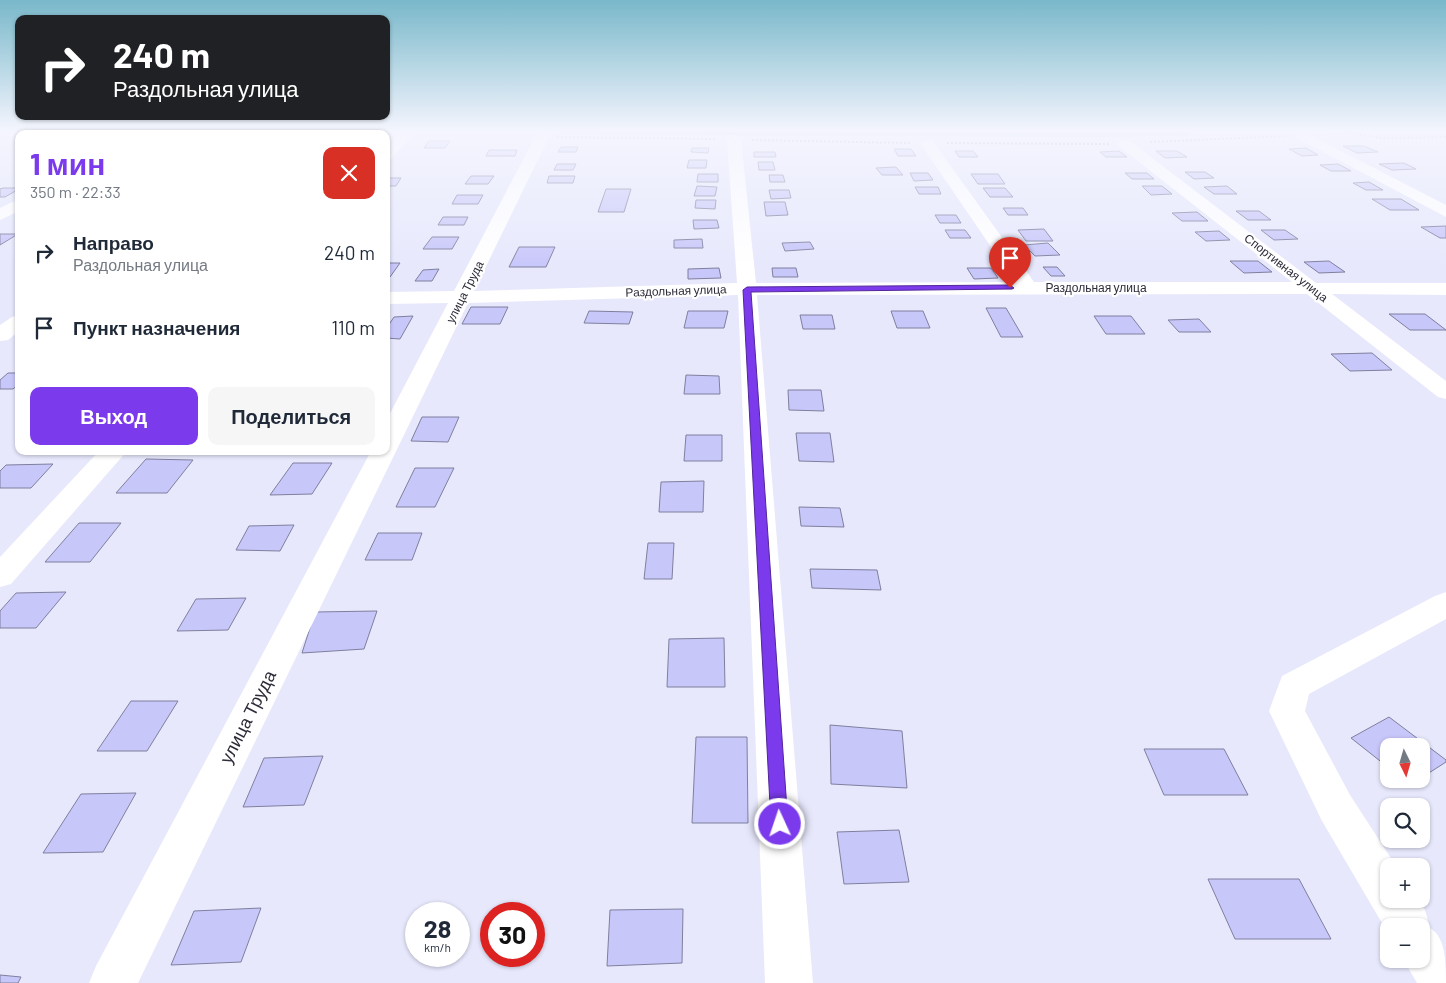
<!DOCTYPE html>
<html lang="ru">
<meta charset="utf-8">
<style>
:root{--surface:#fff;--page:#f6f6f7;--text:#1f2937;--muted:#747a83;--accent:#7c3aed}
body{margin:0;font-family:Barlow,sans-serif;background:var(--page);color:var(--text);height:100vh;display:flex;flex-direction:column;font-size:19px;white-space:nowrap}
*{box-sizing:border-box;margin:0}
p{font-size:16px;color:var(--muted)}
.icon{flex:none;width:28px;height:28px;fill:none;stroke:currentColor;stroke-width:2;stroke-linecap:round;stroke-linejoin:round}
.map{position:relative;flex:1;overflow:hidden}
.sheet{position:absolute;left:15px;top:130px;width:375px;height:325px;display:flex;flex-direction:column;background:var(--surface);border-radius:10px;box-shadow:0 1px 4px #0004}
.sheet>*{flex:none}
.top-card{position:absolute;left:15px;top:15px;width:375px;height:105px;border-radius:10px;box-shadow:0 1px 4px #0004;background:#202124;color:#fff;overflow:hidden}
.needle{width:32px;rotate:175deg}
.tools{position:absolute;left:1380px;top:738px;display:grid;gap:10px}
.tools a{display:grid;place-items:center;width:50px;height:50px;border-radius:10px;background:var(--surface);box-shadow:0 1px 4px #0004;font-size:25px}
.speed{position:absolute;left:405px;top:902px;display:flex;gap:10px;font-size:25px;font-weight:700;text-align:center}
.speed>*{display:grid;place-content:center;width:65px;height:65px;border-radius:50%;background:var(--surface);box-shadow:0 1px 4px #0004;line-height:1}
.speed small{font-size:12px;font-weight:400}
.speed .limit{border:8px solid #d22;background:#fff;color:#111}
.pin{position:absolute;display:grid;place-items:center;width:42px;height:42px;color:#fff;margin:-51px -21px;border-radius:50% 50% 50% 0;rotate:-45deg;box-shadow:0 0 5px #0007}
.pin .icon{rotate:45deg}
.me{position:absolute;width:55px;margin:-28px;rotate:357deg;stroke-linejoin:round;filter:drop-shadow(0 0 4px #0008)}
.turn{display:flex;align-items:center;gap:18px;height:105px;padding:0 15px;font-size:22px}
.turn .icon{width:65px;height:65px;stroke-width:2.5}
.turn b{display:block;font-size:35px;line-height:42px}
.round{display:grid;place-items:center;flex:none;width:52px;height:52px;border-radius:10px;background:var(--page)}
.head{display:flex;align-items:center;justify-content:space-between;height:85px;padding:0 15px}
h1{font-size:30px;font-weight:700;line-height:38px;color:var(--accent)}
.cta{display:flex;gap:10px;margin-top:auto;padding:10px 15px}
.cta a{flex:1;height:58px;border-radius:10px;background:var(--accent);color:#fff;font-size:20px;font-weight:700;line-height:58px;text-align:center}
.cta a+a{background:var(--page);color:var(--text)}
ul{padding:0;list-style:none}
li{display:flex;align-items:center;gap:15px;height:75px;padding:0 15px}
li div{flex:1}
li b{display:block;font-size:19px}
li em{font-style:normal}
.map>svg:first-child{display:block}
</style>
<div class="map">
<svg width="1446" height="983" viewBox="0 0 1446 983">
<rect width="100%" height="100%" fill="#e7e8fc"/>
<!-- green -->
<path fill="#9cc9b4" d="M560 130H1183L1192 135 1104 137 559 134Z"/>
<!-- building -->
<g fill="#c8c7fa" stroke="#7f7f9e">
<path d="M297 130H327L322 134H292Z"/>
<path d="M429 141H450L445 148H424Z"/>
<path d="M1343 146H1364L1378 152 1357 153Z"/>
<path d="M561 147H578L576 152H558Z"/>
<path d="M692 148H709L708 153 691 152Z"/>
<path d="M1306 148 1318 155 1302 156 1289 149Z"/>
<path d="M894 149H911L916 156H898Z"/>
<path d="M489 150H517L515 156H486Z"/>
<path d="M955 151H973L978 157H959Z"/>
<path d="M1119 151 1127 157H1106L1100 152Z"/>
<path d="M1156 151H1177L1187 157 1165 158Z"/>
<path d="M754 152H775L776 157H754Z"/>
<path d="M689 160H707L706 168H687Z"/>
<path d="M758 162H773L775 170H759Z"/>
<path d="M1404 163 1416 169 1392 170 1379 164Z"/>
<path d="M557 164H576L573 170H554Z"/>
<path d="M1338 164 1351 171H1331L1320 165Z"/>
<path d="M896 167 903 175H882L876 168Z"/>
<path d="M1185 172H1205L1214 178 1194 179Z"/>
<path d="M910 173H928L933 180 914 181Z"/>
<path d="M1125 173H1147L1154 179H1132Z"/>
<path d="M698 174H718V182H697Z"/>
<path d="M971 174H998L1005 184H978Z"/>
<path d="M769 175H783L785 182H770Z"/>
<path d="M471 176H494L488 184H465Z"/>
<path d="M549 176H575L573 183H547Z"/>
<path d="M386 178H401L396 186H386Z"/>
<path d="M1369 182 1383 190H1366L1353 183Z"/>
<path d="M697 186 717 187 715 196H694Z"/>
<path d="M1142 186H1162L1172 194 1151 195Z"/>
<path d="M1227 186 1237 194H1214L1204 187Z"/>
<path d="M915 187H938L941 194H919Z"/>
<path d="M3 188H19V189L5 197H0V189Z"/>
<path d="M983 188H1005L1013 197H990Z"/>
<path d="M606 189H631L624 212H598Z"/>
<path d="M769 190H789L791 198 771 199Z"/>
<path d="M457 195H483L478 204H452Z"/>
<path d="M1372 199H1401L1419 210H1390Z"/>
<path d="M696 200H716L715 209 695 208Z"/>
<path d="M764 202H785L788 215 766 216Z"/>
<path d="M1003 208H1023L1028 215H1008Z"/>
<path d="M1236 211H1259L1271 220H1248Z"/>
<path d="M1197 212 1208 221H1182L1172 213Z"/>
<path d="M935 215H956L961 223H940Z"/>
<path d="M443 217H468L464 225H438Z"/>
<path d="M693 220H717L719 228 694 229Z"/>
<path d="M1446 226V238H1440L1421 227Z"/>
<path d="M1044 229 1053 241H1026L1018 230Z"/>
<path d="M945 230H965L971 238H950Z"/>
<path d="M1261 230H1285L1298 239 1274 240Z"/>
<path d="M1219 231 1230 240 1206 241 1195 232Z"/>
<path d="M0 234H18L0 245Z"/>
<path d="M432 237H459L452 249H423Z"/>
<path d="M702 239 703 248H674V240Z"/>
<path d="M810 242 814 249 785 251 782 243Z"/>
<path d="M1048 243 1060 255 1035 256 1024 245Z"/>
<path d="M519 247H555L546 267H509Z"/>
<path d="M1230 261H1258L1272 272 1244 273Z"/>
<path d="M1329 261 1345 272 1319 273 1304 262Z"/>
<path d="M386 263H400L390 277H386Z"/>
<path d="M1043 267H1057L1065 276H1051Z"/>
<path d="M719 268 721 278 688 279V269Z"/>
<path d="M772 268H796L798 277H773Z"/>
<path d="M967 268H991L998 278 974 279Z"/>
<path d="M439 269 432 281H415L423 270Z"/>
<path d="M471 307H508L500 324H462Z"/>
<path d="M986 308H1006L1023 337H1001Z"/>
<path d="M589 311 633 312 629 324 584 323Z"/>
<path d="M688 311H728L724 328H684Z"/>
<path d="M891 311H923L930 328H897Z"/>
<path d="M1389 314H1425L1446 330H1410Z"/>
<path d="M800 315H832L835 329H803Z"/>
<path d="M413 316 400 339 386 338V329L394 317Z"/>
<path d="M1094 316H1131L1145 334H1106Z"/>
<path d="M1199 319 1211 332H1179L1168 320Z"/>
<path d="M1372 353 1392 370 1350 371 1331 354Z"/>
<path d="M8 373H19V384L13 389H0V380Z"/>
<path d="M686 375 719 376 720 394H684Z"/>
<path d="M788 390H821L824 411 789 410Z"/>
<path d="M422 417H459L448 442 411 441Z"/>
<path d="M796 433H830L834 462 799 461Z"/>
<path d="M686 435H722V461H684Z"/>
<path d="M146 459 193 460 167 493H116Z"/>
<path d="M293 463H332L312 494 270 495Z"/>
<path d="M53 464 31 488H0V471L6 465Z"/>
<path d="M415 468H454L435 507H396Z"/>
<path d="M704 481 703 512H659L661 482Z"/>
<path d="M799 507 840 508 844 527 801 526Z"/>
<path d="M79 523H121L90 562H45Z"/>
<path d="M294 525 280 551 236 550 249 526Z"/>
<path d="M378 533H422L412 560H365Z"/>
<path d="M648 543H674L672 579H644Z"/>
<path d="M810 569 877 570 881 590 812 588Z"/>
<path d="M66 592 36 628H0V611L16 593Z"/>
<path d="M246 598 228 630 177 631 196 599Z"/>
<path d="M377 611 364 649 302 653 315 612Z"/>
<path d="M724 638 725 687H667L669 639Z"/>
<path d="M131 701H178L147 751H97Z"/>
<path d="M1389 717 1446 760V762L1421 778V746H1389V768L1351 738Z"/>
<path d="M830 725 902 731 907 788 831 784Z"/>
<path d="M696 737H747L748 823H692Z"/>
<path d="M1144 749H1224L1248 795H1164Z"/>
<path d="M323 756 304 805 243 807 264 758Z"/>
<path d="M136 793 103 852 43 853 81 794Z"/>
<path d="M899 830 909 882 844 884 837 832Z"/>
<path d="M1208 879H1299L1331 939H1235Z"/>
<path d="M261 908 241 962 171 965 194 911Z"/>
<path d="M683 909 682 963 607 966 610 910Z"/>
<path d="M0 975 21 977 18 983H0Z"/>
</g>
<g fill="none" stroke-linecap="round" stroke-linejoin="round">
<!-- path -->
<g stroke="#8e8f9f" stroke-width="2" stroke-dasharray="2 2" stroke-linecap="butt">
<path d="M1347 132 1364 130"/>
<path d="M1332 133 1342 132 1383 138 1446 137"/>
<path d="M557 137 716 139"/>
<path d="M752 140 911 143"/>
<path d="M1150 142 1286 136"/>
<path d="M947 143 1111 144"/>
</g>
<!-- minor -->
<g fill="#fff" fill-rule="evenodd">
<path d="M0 130H38L32 134 0 136Z"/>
<path d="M137 130H153L149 134H133Z"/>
<path d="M265 130H280L276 134H262Z"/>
<path d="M403 130H417L391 159 386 160V147Z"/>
<path d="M1302 131 1446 205V217L1297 138 1295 135Z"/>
<path d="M542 133 549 137 474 291 737 283 727 139 734 135 741 139 756 283 1015 282 920 143 927 139 932 140 1034 282H1292L1120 147 1118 144 1120 141H1130L1316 283H1446V295L1332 294 1446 381V399L1438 397 1307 294 757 295 813 983H765L738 295 468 303 138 983H89L96 966 371 451H386V421L448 303 386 304V292L454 291 535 137Z"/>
<path d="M19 199V211L0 220V208Z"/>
<path d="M19 315V331L8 340 0 341V325L12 317Z"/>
<path d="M99 451H127L11 584 0 587V557Z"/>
<path d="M1446 592V619L1309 694 1305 711 1350 795 1396 866H1389V899H1417L1425 910 1430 928C1446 937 1446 964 1446 983H1417L1403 959H1421V926H1389V935L1322 821 1269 711 1282 676 1435 596Z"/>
</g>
</g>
<!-- sky -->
<linearGradient id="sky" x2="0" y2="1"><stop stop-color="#79b8ca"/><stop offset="0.49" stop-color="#f4f5fe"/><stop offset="1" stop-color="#f4f5fe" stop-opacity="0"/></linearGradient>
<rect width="1446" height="267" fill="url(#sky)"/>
<!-- route -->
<path fill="#7c3aed" stroke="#51269a" d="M1010 285 1014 288 1012 289 751 292 788 824 786 830 780 832 774 830 771 824 743 290 747 287Z"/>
<g text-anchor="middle" stroke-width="4.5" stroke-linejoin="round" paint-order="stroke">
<!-- far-street labels -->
<g font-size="12" fill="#2d2d3a" stroke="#fff">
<text transform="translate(1286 268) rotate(38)" y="4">Спортивная улица</text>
<text x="1096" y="292">Раздольная улица</text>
<text transform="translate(676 291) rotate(-2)" y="4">Раздольная улица</text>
<text transform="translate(465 292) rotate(-63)" y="4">улица Труда</text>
</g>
<!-- near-street labels -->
<g font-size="18" fill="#2d2d3a" stroke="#fff">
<text transform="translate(248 717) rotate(-63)" y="6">улица Труда</text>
</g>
</g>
</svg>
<div class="tools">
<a><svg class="needle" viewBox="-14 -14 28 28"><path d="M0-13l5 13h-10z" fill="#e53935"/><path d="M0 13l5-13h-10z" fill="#747a83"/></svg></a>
<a><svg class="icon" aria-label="search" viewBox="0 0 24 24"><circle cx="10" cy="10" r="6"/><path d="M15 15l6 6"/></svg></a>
<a>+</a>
<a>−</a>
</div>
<div class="speed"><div>28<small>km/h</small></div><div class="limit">30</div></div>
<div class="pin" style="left:1010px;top:288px;background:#d93025"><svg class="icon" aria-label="arrive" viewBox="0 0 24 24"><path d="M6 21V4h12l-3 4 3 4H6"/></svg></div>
<svg class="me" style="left:780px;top:824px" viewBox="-20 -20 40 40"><circle r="17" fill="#7c3aed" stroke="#fff" stroke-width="3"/><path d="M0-11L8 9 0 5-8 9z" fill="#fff"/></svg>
<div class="top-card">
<div class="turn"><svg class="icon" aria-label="right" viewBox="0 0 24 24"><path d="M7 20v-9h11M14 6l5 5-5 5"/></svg><div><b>240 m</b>Раздольная улица</div></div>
</div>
<section class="sheet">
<div class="head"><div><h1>1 мин</h1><p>350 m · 22:33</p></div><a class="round" style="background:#d93025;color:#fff"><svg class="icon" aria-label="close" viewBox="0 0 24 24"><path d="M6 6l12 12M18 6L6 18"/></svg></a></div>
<ul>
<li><svg class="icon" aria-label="right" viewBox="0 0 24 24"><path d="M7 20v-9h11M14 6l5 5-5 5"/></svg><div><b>Направо</b><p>Раздольная улица</p></div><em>240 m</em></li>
<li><svg class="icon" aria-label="arrive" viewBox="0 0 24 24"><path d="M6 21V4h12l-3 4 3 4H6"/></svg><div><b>Пункт назначения</b></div><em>110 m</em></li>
</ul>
<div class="cta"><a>Выход</a><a>Поделиться</a></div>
</section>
</div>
